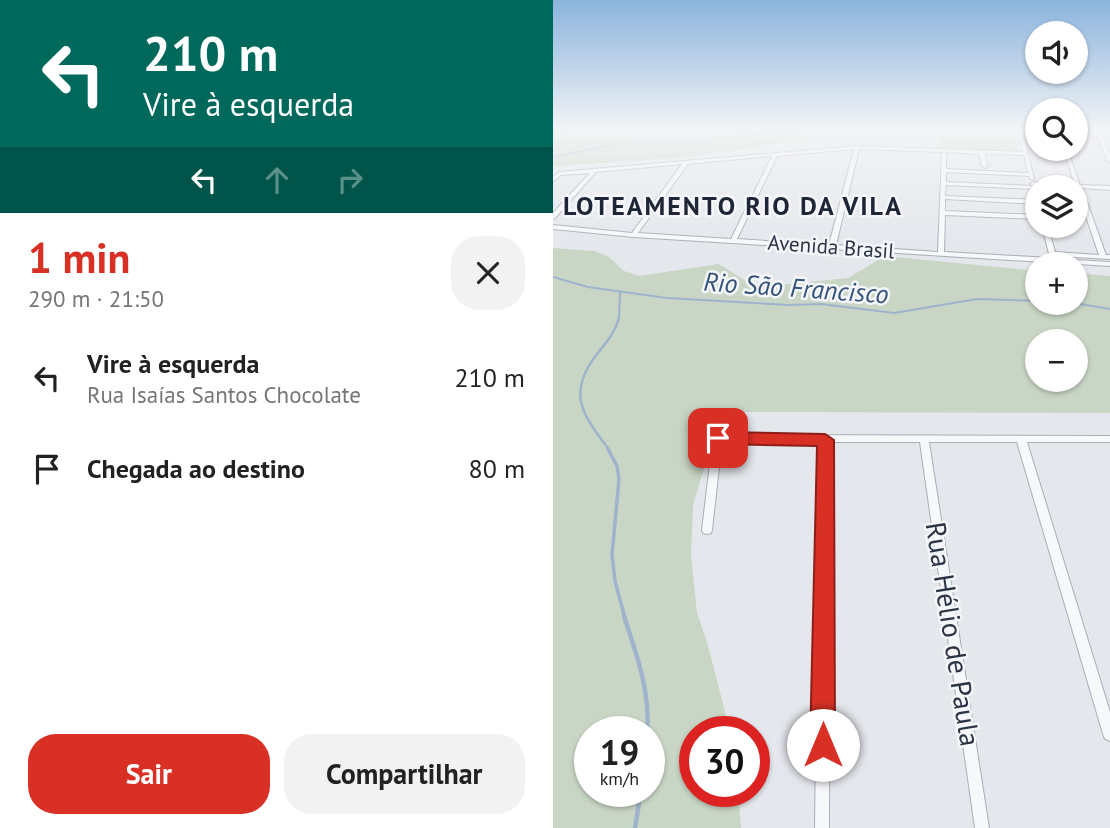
<!DOCTYPE html>
<html lang="pt">
<meta charset="utf-8">
<style>
:root{--surface:#fff;--page:#f2f2f2;--text:#222;--muted:#767676;--accent:#d93025}
body{margin:0;font-family:"PT Sans",sans-serif;background:var(--page);color:var(--text);height:100vh;display:flex;flex-direction:column;font-size:26px;white-space:nowrap}
*{box-sizing:border-box;margin:0}
p{font-size:23px;color:var(--muted)}
.icon{flex:none;width:38px;height:38px;fill:none;stroke:currentColor;stroke-width:2;stroke-linecap:round;stroke-linejoin:round}
.map{position:relative;flex:1;overflow:hidden}
.panel{display:flex;flex-direction:column;background:var(--surface);width:553px}
.panel>*{flex:none}
.hud{background:#00695c;color:#fff;overflow:hidden}
.controls{position:absolute;left:472px;top:21px;display:grid;gap:14px}
.controls a{display:grid;place-items:center;width:63px;height:63px;border-radius:50%;background:var(--surface);box-shadow:0 2px 5px #0004;font-size:35px}
.speed{position:absolute;left:21px;top:716px;display:flex;gap:14px;font-size:35px;font-weight:700;text-align:center}
.speed>*{display:grid;place-content:center;width:91px;height:91px;border-radius:50%;background:var(--surface);box-shadow:0 2px 5px #0004;line-height:1}
.speed small{font-size:18px;font-weight:400}
.speed .limit{border:10px solid #d22;background:#fff;color:#111}
.pin{position:absolute;display:grid;place-items:center;width:60px;height:60px;color:#fff;margin:-30px;border-radius:14px;box-shadow:0 4px 10px #0006}
.me{position:absolute;width:77px;margin:-38px;rotate:0deg;stroke-linejoin:round;filter:drop-shadow(0 0 5px #0008)}
.turn{display:flex;align-items:center;gap:24px;height:147px;padding:0 28px;font-size:32px}
.turn .icon{width:91px;height:91px;stroke-width:2.5}
.turn b{display:block;font-size:49px;line-height:60px}
.lanes{display:flex;align-items:center;height:66px;padding:0 28px;background:#0003;justify-content:center;gap:35px;direction:ltr}
.lanes .off{opacity:.35}
.round{display:grid;place-items:center;flex:none;width:74px;height:74px;border-radius:28px;background:var(--page)}
.headline{display:flex;align-items:center;justify-content:space-between;height:119px;padding:0 28px}
h1{font-size:42px;font-weight:600;line-height:52px;color:var(--accent)}
.primary-button{display:flex;gap:14px;margin-top:auto;padding:14px 28px}
.primary-button a{flex:1;height:80px;border-radius:28px;background:var(--accent);color:#fff;font-size:28px;font-weight:600;line-height:80px;text-align:center}
.primary-button a+a{background:var(--page);color:var(--text)}
ul{padding:0;list-style:none}
li{display:flex;align-items:center;gap:21px;height:91px;padding:0 28px}
li div{flex:1}
li b{display:block;font-size:26px}
li em{font-style:normal}
main{display:flex;flex:1;min-height:0}
.map>svg:first-child{display:block}
</style>
<main>
<section class="panel">
<div class="hud">
<div class="turn"><svg class="icon" aria-label="left" viewBox="0 0 24 24"><path d="M17 20v-9H6M10 6l-5 5 5 5"/></svg><div><b>210 m</b>Vire à esquerda</div></div>
<div class="lanes"><svg class="icon" aria-label="left" viewBox="0 0 24 24"><path d="M17 20v-9H6M10 6l-5 5 5 5"/></svg><svg class="icon off" aria-label="ahead" viewBox="0 0 24 24"><path d="M12 20V5M6 11l6-6 6 6"/></svg><svg class="icon off" aria-label="right" viewBox="0 0 24 24"><path d="M7 20v-9h11M14 6l5 5-5 5"/></svg></div>
</div>
<div class="headline"><div><h1>1 min</h1><p>290 m · 21:50</p></div><a class="round"><svg class="icon" aria-label="close" viewBox="0 0 24 24"><path d="M6 6l12 12M18 6L6 18"/></svg></a></div>
<ul>
<li><svg class="icon" aria-label="left" viewBox="0 0 24 24"><path d="M17 20v-9H6M10 6l-5 5 5 5"/></svg><div><b>Vire à esquerda</b><p>Rua Isaías Santos Chocolate</p></div><em>210 m</em></li>
<li><svg class="icon" aria-label="arrive" viewBox="0 0 24 24"><path d="M6 21V4h12l-3 4 3 4H6"/></svg><div><b>Chegada ao destino</b></div><em>80 m</em></li>
</ul>
<div class="primary-button"><a>Sair</a><a>Compartilhar</a></div>
</section>
<div class="map">
<svg width="557" height="828" viewBox="0 0 557 828">
<rect width="100%" height="100%" fill="#e4e7ec"/>
<!-- green -->
<g fill="#c9d6c5" fill-rule="evenodd">
<path d="M159 130H461L466 152 386 149 385 131C302 129 221 146 139 156 93 162 46 162 0 167V135Z"/>
<path d="M0 248 41 251 55 256 71 271 86 276 166 264 196 283 217 286 295 278 332 256 485 271V303H523V273L557 276V413L168 412 140 505 138 555 144 613 154 642 177 731 142 732V791H185L188 828H0ZM485 341H523V380H485ZM37 732H96V791H37Z"/>
</g>
<g fill="none" stroke-linecap="round" stroke-linejoin="round">
<!-- stream-far3 -->
<g stroke="#9fb4cc" stroke-width="2">
<path d="M0 157 64 144 137 141 260 130"/>
<path d="M0 277 35 287 114 298 236 305 268 304 341 313 424 299 485 301"/>
<path d="M521 303 557 309"/>
<path d="M66 319 67 292"/>
</g>
<!-- stream-far2 -->
<path stroke="#9fb4cc" stroke-width="2.5" d="M57 451C31 416 12 395 44 354 53 343 63 331 66 317"/>
<!-- stream-far1 -->
<path stroke="#9fb4cc" stroke-width="3.5" d="M55 449 64 466 66 479 59 555 62 581 72 618"/>
<!-- stream -->
<g stroke="#9fb4cc" stroke-width="4.5">
<path d="M71 616C83 653 98 693 94 732"/>
<path d="M82 828 88 791"/>
</g>
<!-- minor casing -->
<g stroke="#a9aeb7" stroke-width="2">
<g id="minor">
<path d="M40 130H63L61 131 0 135V133Z"/>
<path d="M109 130H138L136 131H111Z"/>
<path d="M465 130H469L481 179H477L476 176 393 172V182L481 186 484 188 483 189 393 185 392 196 485 200V204L392 199V211L485 215V219L392 215 391 252 497 258 489 226H495L502 252 546 255 523 187 480 186 477 184 480 182 522 185 510 149H514L527 185 557 186V190L529 188 553 255H557V259L503 256V259L557 262V266L81 237 0 229V225L79 233 129 164 43 172 2 218 0 219V213L37 173 8 175 0 182V177L6 172 304 146 470 152ZM301 149 276 245 184 239 224 156ZM306 149 389 152 385 252 283 245ZM393 152 426 154 429 166 432 168 435 166 431 154 471 155 475 173 393 169ZM219 156 178 239 85 233 135 164Z"/>
<path d="M523 131 557 135V137L549 136 557 154V162L554 160 544 136 523 133Z"/>
<path d="M165 435 557 436V442H474L557 712V741L552 739 550 734 464 442H376L436 828H422L367 442H277L276 828H262L267 442 169 441 159 530 158 533 154 534 150 533 149 530 160 438 162 436Z"/>
</g>
</g>
<!-- minor -->
<use href="#minor" fill="#f7f8fa" fill-rule="evenodd"/>
</g>
<!-- sky -->
<linearGradient id="sky" x2="0" y2="1"><stop stop-color="#8bb4dd"/><stop offset="0.53" stop-color="#f3f4f6"/><stop offset="1" stop-color="#f3f4f6" stop-opacity="0"/></linearGradient>
<rect width="557" height="246" fill="url(#sky)"/>
<!-- route -->
<path fill="#d93025" stroke="#8d1f18" stroke-width="2" d="M165 432 272 434 281 440 282 745 278 754 270 757 261 754 257 745 264 446 165 444 157 438Z"/>
<g text-anchor="middle" stroke-width="5" stroke-linejoin="round" paint-order="stroke">
<!-- far-street labels -->
<g font-size="21" fill="#2b3445" stroke="#f4f6f9">
<text transform="translate(278 247) rotate(4)" y="7">Avenida Brasil</text>
</g>
<!-- far-district labels -->
<g font-size="26" font-weight="bold" letter-spacing="2" fill="#1d2536" stroke="#f4f6f9">
<text x="180" y="215">LOTEAMENTO RIO DA VILA</text>
</g>
<!-- water labels -->
<g font-size="26" font-style="italic" fill="#34527a" stroke="#f4f6f9">
<text transform="translate(243 288) rotate(4)" y="9">Rio São Francisco</text>
</g>
<!-- near-street labels -->
<g font-size="28" fill="#2b3445" stroke="#f4f6f9">
<text transform="translate(400 634) rotate(81)" y="10">Rua Hélio de Paula</text>
</g>
</g>
</svg>
<div class="controls">
<a><svg class="icon" aria-label="sound" viewBox="0 0 24 24"><path d="M4 9h4l5-4v14l-5-4H4zM17 9q2 3 0 6"/></svg></a>
<a><svg class="icon" aria-label="search" viewBox="0 0 24 24"><circle cx="10" cy="10" r="6"/><path d="M15 15l6 6"/></svg></a>
<a><svg class="icon" aria-label="layers" viewBox="0 0 24 24"><path d="M12 4l9 5-9 5-9-5zM3 14l9 5 9-5"/></svg></a>
<a>+</a>
<a>−</a>
</div>
<div class="speed"><div>19<small>km/h</small></div><div class="limit">30</div></div>
<div class="pin" style="left:165px;top:438px;background:#d93025"><svg class="icon" aria-label="arrive" viewBox="0 0 24 24"><path d="M6 21V4h12l-3 4 3 4H6"/></svg></div>
<svg class="me" style="left:270px;top:745px" viewBox="-20 -20 40 40"><circle r="19" fill="#fff"/><path d="M0-13L10 11 0 6-10 11z" fill="#d93025"/></svg>
</div>
</main>
